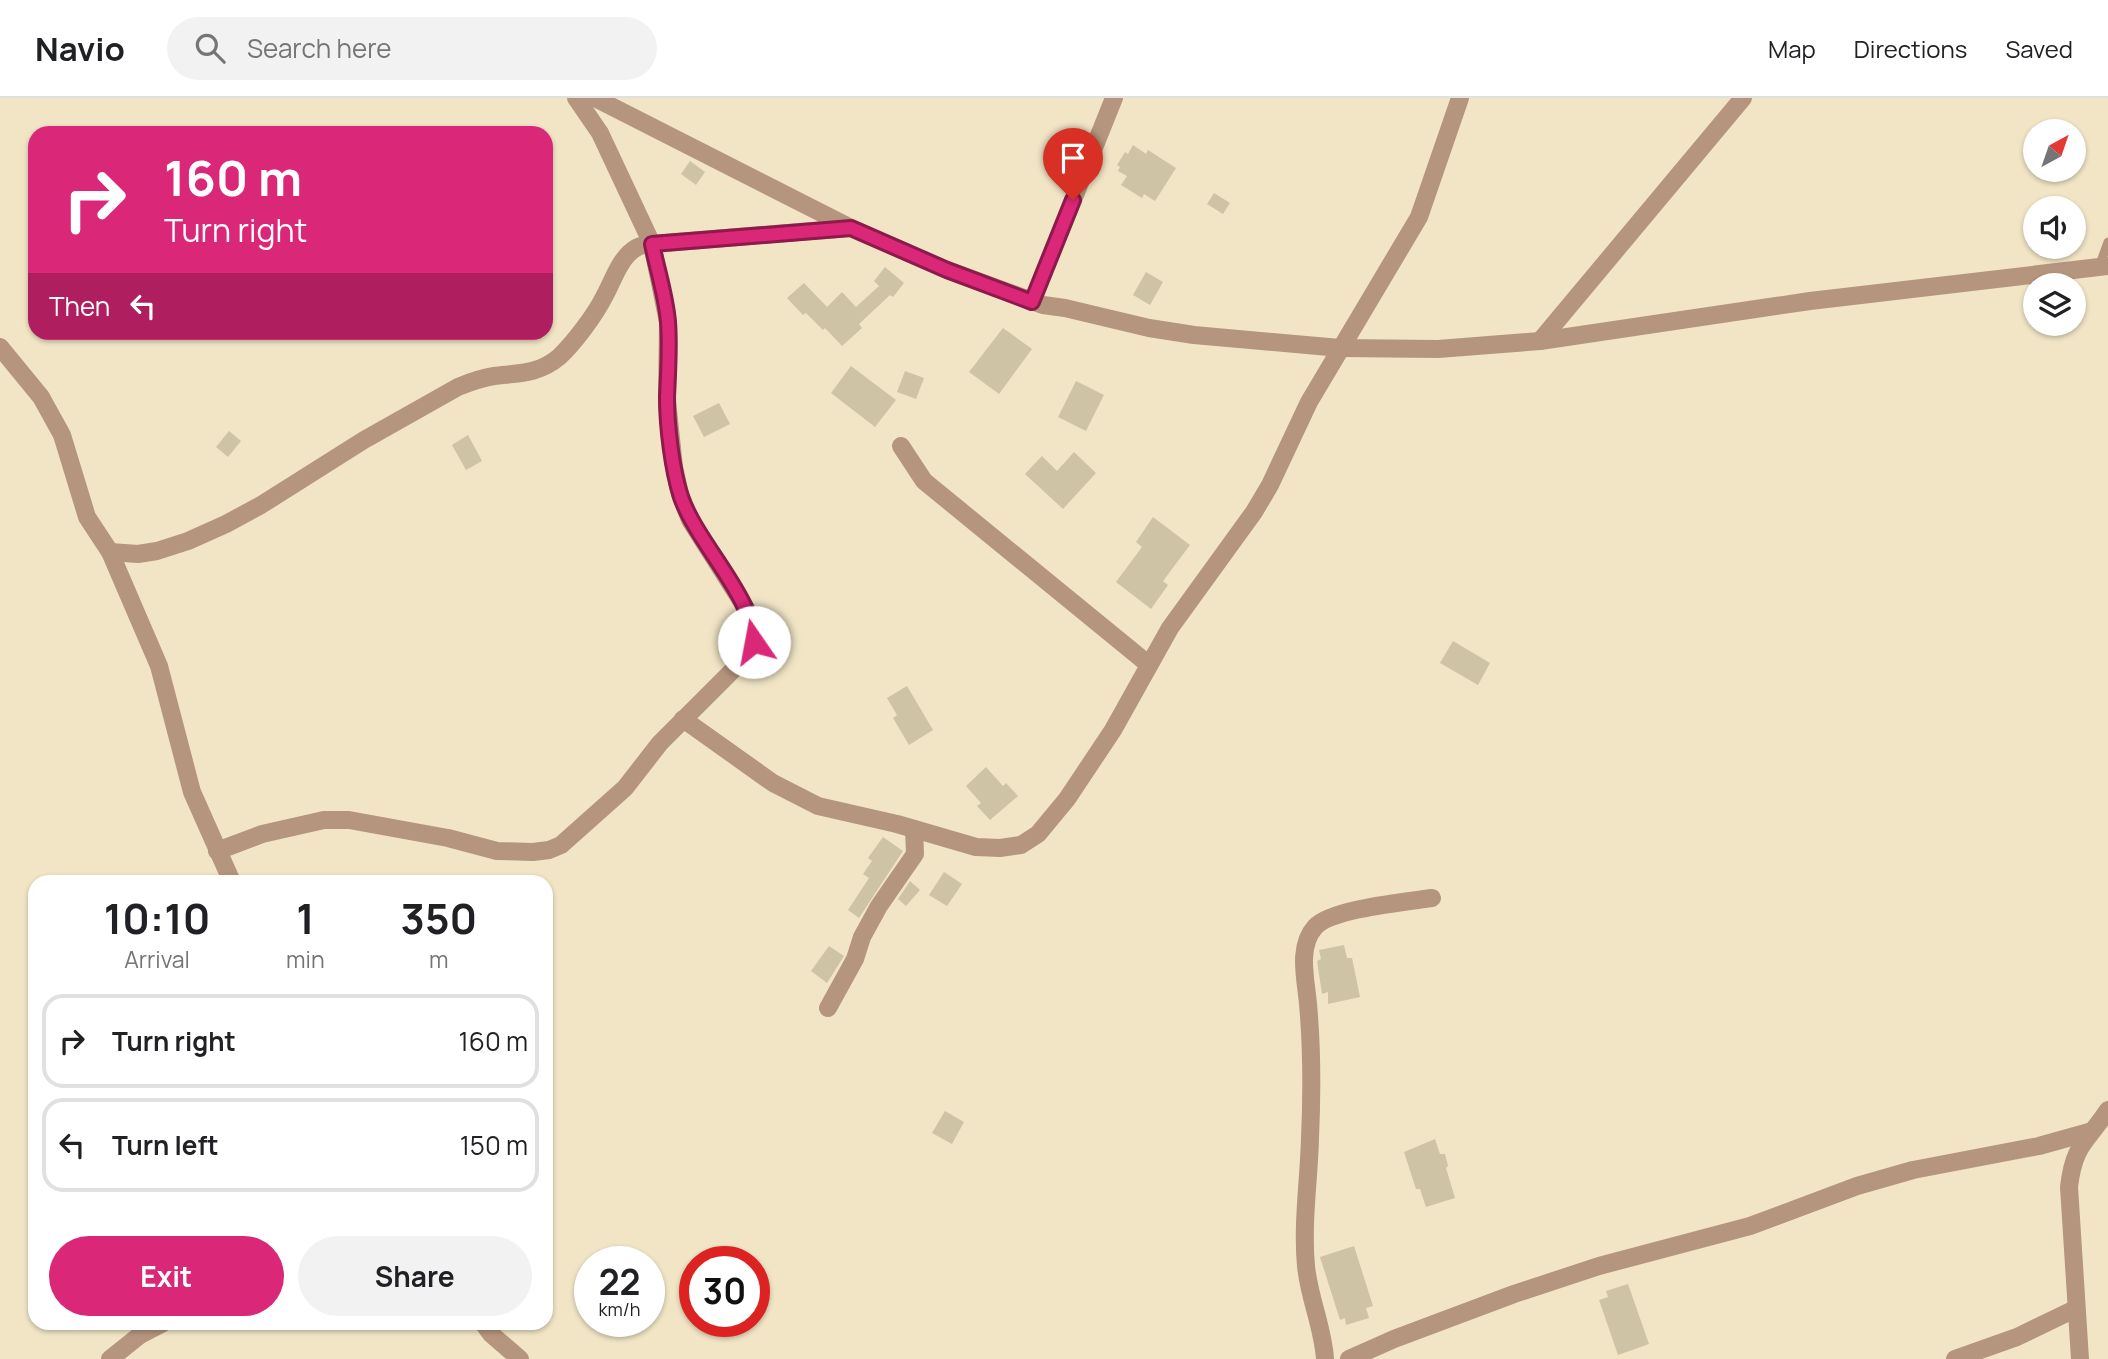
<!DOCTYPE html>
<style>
:root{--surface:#fff;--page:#f2f2f2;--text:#202124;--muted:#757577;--line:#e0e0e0;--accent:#db2777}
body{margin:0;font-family:Manrope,sans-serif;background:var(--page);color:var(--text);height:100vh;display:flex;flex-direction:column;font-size:26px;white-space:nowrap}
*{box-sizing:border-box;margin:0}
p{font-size:23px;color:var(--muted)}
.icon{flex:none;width:38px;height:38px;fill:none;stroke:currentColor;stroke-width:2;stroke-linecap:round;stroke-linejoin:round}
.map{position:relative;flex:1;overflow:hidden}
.sheet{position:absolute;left:28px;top:777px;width:525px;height:455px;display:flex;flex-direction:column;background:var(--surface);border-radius:21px;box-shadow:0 2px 5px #0004}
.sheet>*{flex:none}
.top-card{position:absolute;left:28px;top:28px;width:525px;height:214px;border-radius:21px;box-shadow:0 2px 5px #0004;background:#db2777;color:#fff;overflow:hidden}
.needle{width:46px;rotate:40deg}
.fabs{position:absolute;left:2023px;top:21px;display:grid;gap:14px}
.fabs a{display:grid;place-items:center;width:63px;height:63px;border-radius:50%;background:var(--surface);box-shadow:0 2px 5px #0004;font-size:35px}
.speed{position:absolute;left:574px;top:1148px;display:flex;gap:14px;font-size:35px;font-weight:700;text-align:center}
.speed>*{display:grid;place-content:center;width:91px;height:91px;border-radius:50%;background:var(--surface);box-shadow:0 2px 5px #0004;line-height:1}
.speed small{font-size:18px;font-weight:400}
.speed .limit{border:10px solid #d22;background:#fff;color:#111}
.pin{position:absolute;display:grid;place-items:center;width:60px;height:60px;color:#fff;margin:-72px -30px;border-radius:50% 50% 50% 0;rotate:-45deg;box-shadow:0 0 7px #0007}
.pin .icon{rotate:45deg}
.me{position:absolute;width:77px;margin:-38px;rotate:348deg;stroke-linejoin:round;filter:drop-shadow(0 0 5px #0008)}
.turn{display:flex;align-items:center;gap:24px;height:147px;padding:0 21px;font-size:32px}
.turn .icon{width:91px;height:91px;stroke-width:2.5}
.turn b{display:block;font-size:49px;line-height:60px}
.then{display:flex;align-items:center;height:66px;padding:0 21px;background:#0003;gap:14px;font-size:26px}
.eta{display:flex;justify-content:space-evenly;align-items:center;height:119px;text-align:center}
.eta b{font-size:42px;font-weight:700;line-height:49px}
.action{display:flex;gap:14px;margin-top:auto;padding:14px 21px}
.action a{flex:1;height:80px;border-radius:42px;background:var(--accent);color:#fff;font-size:28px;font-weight:700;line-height:80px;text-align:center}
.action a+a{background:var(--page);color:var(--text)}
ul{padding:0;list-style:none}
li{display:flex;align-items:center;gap:21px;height:94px;margin:0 14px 10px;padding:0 7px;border:4px solid var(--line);border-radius:21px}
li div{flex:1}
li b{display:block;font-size:26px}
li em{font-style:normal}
header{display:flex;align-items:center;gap:42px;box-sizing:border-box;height:98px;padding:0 35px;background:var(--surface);border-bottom:2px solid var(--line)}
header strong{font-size:33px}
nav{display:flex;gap:38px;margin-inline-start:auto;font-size:24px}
.search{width:490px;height:63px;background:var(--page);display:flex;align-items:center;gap:18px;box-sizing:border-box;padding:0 24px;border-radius:38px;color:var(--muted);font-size:26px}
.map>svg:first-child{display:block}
</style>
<header>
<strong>Navio</strong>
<div class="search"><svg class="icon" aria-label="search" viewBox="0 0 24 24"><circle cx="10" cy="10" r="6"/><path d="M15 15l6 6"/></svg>Search here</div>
<nav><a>Map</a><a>Directions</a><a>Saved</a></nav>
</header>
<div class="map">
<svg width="2108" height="1261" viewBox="0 0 2108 1261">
<rect width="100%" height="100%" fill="#f1e5c6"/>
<!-- building -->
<g fill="#cfc3a5">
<path d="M1133 47 1146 56 1148 52 1176 70 1155 103 1144 96 1142 100 1121 87 1127 78 1118 73 1120 69 1117 67 1125 54 1128 56Z"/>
<path d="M690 63 705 74 696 87 681 76Z"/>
<path d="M1214 95 1230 105 1223 116 1207 106Z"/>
<path d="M885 169 904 185 893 199 890 197 859 226 862 230 842 248 825 230 823 232 806 215 803 217 787 200 804 185 827 209 842 194 856 209 879 188 874 183Z"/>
<path d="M1146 174 1163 184 1150 207 1133 197Z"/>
<path d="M1003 230 1032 251 999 296 969 274Z"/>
<path d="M851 268 896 302 875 329 831 295Z"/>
<path d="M905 273 924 280 916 301 897 294Z"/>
<path d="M1076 283 1104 297 1086 333 1058 319Z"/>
<path d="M719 305 730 326 704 339 693 318Z"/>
<path d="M229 333 241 343 228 359 216 349Z"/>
<path d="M468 337 482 363 466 372 452 347Z"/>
<path d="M1074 354 1096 375 1063 411 1025 376 1042 358 1057 373Z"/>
<path d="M1153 419 1190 447 1163 483 1168 487 1151 511 1116 484 1142 449 1136 444Z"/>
<path d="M1453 543 1490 565 1478 587 1440 565Z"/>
<path d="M907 588 933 632 909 647 893 620 897 617 887 600Z"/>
<path d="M986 669 1003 688 1006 685 1018 698 990 722 977 708 981 705 966 688Z"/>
<path d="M883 739 903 753 859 820 848 812 869 780 863 776 872 763 868 760Z"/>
<path d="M944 774 962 786 947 808 929 797Z"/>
<path d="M910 783 920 792 906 808 898 801Z"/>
<path d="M1344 847 1347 860H1352L1360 899 1328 906V894L1322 896 1317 863 1321 861 1319 852Z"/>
<path d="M829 848 844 858 827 885 811 873Z"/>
<path d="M945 1013 964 1024 952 1046 932 1035Z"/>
<path d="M1435 1041 1440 1056H1445L1448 1068 1446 1070 1455 1100 1426 1109 1420 1091H1416L1404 1054Z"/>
<path d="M1354 1148 1373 1208 1366 1210 1369 1220 1346 1227 1345 1220 1340 1222 1320 1159Z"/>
<path d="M1628 1186 1649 1246 1618 1257 1599 1202 1608 1199 1606 1193Z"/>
</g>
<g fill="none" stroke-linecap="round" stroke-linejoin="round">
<!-- lane -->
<path stroke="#b5957d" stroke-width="9" d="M2099 169 2108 144"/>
<!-- street -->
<g stroke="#b5957d" stroke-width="18">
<path d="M595 0 851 130 947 172 1043 207 1065 210 1149 230 1194 237 1340 250 1438 251 1540 243 1810 203 2108 168"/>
<path d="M1032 204 1114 0"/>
<path d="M1540 243 1743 0"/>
<path d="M0 249 41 299 62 337 87 419 110 454 159 568 192 694 232 784"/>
<path d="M901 348 924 383 1148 566"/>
<path d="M110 454 138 456 157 453 188 443 226 426 261 407 364 342 458 289C470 284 481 280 494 278 519 275 539 276 559 259 574 245 595 217 604 199 613 183 620 159 636 150 640 147 647 147 652 146L849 130"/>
<path d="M683 621 773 685 818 708 897 726 976 749 1000 750 1021 747 1038 736 1067 701 1113 632 1170 530 1254 414 1270 387 1309 304 1419 119 1460 0"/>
<path d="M217 753 262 736 324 722H349L448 740 497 753 533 754 549 752 561 747 625 690 660 645 748 557 754 544V530L747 512 690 422 680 396 674 369 667 303 668 224 652 146 600 35 576 0"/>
<path d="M828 910 855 861 862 839 879 808 915 756 914 731"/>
<path d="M483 1225 491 1236 520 1261"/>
<path d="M110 1261 140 1237 163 1225"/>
<path d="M1325 1261C1323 1229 1309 1200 1306 1168 1302 1125 1309 1082 1310 1040 1312 996 1312 950 1308 906 1306 882 1297 849 1315 829 1331 811 1405 804 1432 800"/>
<path d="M1349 1261 1394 1241 1514 1196 1599 1168 1750 1128 1857 1088 1913 1072 2039 1048 2089 1034"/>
<path d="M1955 1261 2017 1239 2075 1211"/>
<path d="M2080 1261 2069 1089C2074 1046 2086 1045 2108 1012"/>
</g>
</g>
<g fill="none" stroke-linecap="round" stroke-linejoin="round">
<!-- route casing -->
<g stroke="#8e194d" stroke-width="18">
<path id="route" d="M754 544C754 500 697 445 681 399 672 371 667 328 667 299 668 274 670 248 668 224 666 198 657 171 652 146L851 130 947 172 1032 204 1073 102"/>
</g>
<!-- route -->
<use href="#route" stroke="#db2777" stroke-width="12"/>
</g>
</svg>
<div class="fabs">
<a><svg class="needle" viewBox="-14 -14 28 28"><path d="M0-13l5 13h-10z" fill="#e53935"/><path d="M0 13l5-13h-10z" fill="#757577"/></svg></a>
<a><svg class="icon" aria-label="sound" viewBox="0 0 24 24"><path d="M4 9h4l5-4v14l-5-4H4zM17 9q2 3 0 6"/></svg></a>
<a><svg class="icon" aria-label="layers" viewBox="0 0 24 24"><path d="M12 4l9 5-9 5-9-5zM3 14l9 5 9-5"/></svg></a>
</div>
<div class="speed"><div>22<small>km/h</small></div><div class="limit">30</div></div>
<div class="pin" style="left:1073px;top:102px;background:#d93025"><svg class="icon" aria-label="arrive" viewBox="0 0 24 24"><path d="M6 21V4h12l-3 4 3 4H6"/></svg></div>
<svg class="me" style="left:754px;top:544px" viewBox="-20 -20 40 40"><circle r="19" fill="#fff"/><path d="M0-13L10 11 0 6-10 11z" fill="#db2777"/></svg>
<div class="top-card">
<div class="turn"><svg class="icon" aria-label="right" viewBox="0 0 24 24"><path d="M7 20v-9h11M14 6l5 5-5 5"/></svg><div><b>160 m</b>Turn right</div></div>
<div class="then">Then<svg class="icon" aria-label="left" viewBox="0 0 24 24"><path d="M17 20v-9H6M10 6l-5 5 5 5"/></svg></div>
</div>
<section class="sheet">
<div class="eta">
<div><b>10:10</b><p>Arrival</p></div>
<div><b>1</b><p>min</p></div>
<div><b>350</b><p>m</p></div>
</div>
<ul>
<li><svg class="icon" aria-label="right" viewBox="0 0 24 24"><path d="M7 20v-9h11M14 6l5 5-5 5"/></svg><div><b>Turn right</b></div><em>160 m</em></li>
<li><svg class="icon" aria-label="left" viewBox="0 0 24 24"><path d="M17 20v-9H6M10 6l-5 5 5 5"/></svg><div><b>Turn left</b></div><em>150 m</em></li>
</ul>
<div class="action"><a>Exit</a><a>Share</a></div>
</section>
</div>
